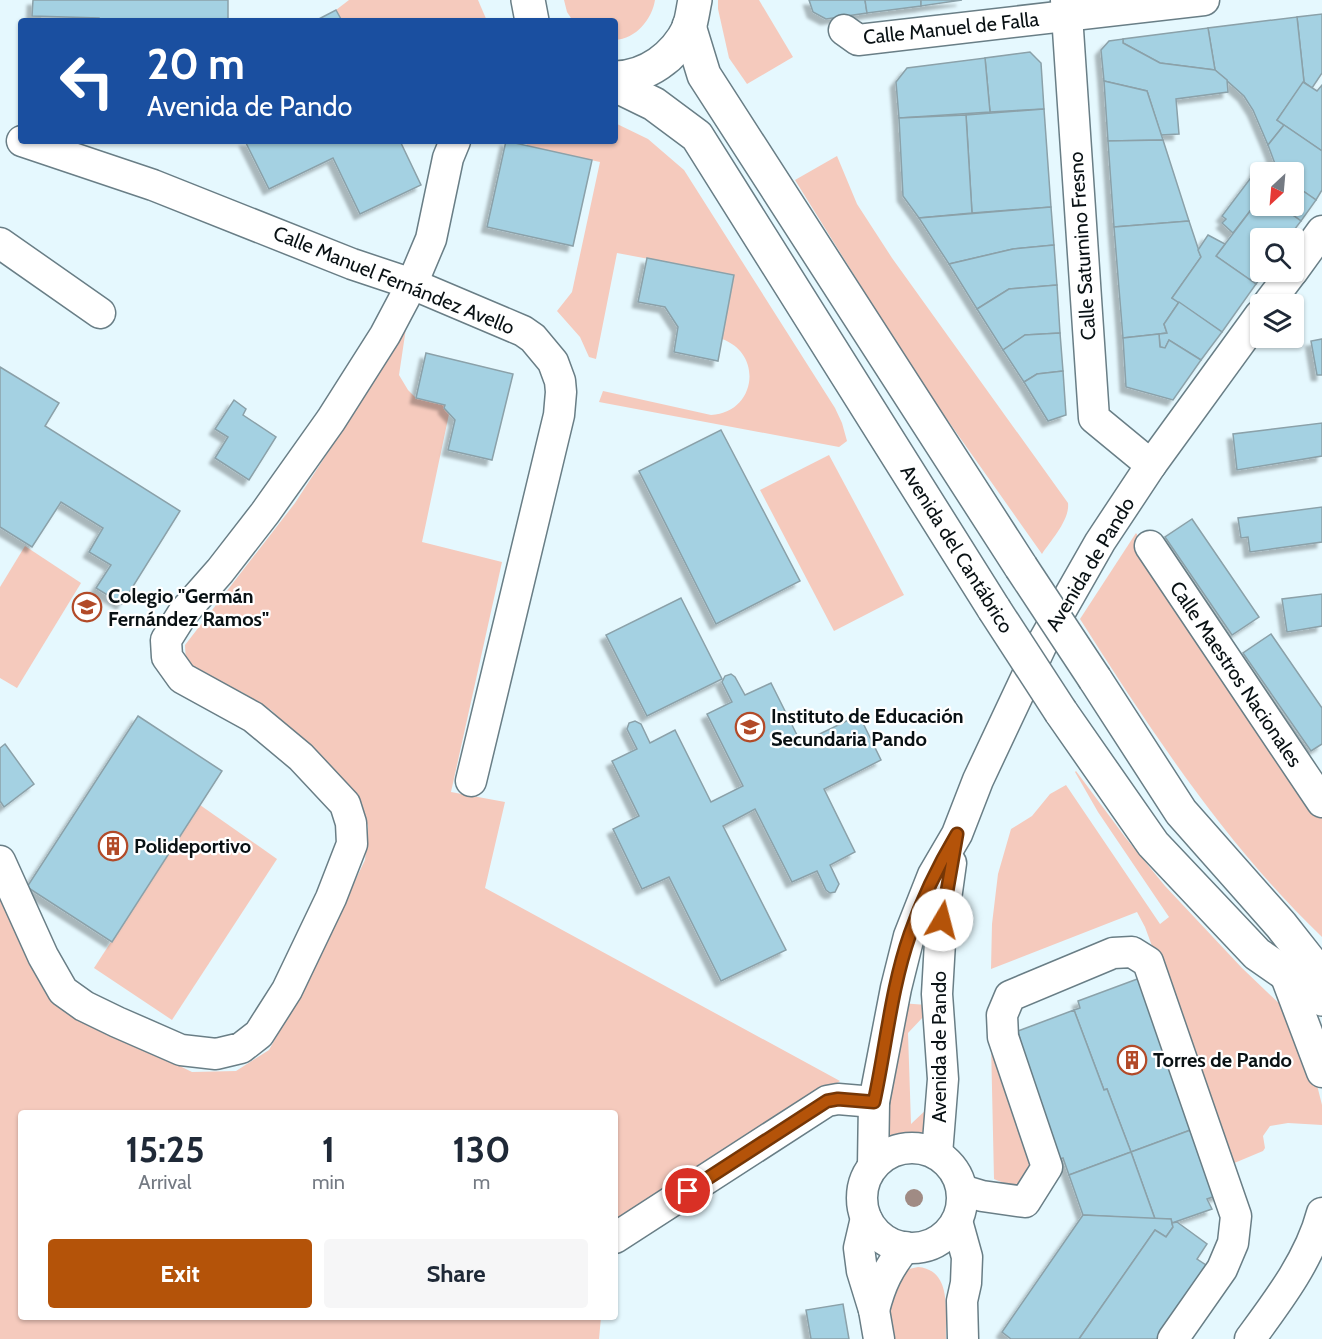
<!DOCTYPE html>
<meta charset="utf-8">
<style>
:root{--surface:#fff;--page:#f6f6f7;--text:#1f2937;--muted:#747a83;--accent:#b45309}
body{margin:0;font-family:Cabin,sans-serif;background:var(--page);color:var(--text);height:100vh;display:flex;flex-direction:column;font-size:22px;white-space:nowrap}
*{box-sizing:border-box;margin:0}
p{font-size:20px;color:var(--muted)}
.icon{flex:none;width:33px;height:33px;fill:none;stroke:currentColor;stroke-width:2;stroke-linecap:round;stroke-linejoin:round}
.map{position:relative;flex:1;overflow:hidden}
.details{position:absolute;left:18px;top:1110px;width:600px;height:210px;display:flex;flex-direction:column;background:var(--surface);border-radius:6px;box-shadow:0 2px 4px #0004}
.details>*{flex:none}
.banner{position:absolute;left:18px;top:18px;width:600px;height:126px;border-radius:6px;box-shadow:0 2px 4px #0004;background:#1a4fa0;color:#fff;overflow:hidden}
.needle{width:39px;rotate:206deg}
.fabs{position:absolute;left:1250px;top:162px;display:grid;gap:12px}
.fabs a{display:grid;place-items:center;width:54px;height:54px;border-radius:6px;background:var(--surface);box-shadow:0 2px 4px #0004;font-size:30px}
.pin{position:absolute;display:grid;place-items:center;width:51px;height:51px;color:#fff;margin:-26px;border:3px solid #fff;border-radius:50%;box-shadow:0 2px 6px #0007}
.me{position:absolute;width:66px;margin:-33px;rotate:8deg;stroke-linejoin:round;filter:drop-shadow(0 0 4px #0008)}
.turn{display:flex;align-items:center;gap:21px;height:126px;padding:0 30px;font-size:27px}
.turn .icon{width:78px;height:78px;stroke-width:2.5}
.turn b{display:block;font-size:42px;line-height:51px}
.eta{display:flex;justify-content:space-evenly;align-items:center;height:102px;text-align:center}
.eta b{font-size:36px;font-weight:800;line-height:42px}
.button{display:flex;gap:12px;margin-top:auto;padding:12px 30px}
.button a{flex:1;height:69px;border-radius:6px;background:var(--accent);color:#fff;font-size:24px;font-weight:800;line-height:69px;text-align:center}
.button a+a{background:var(--page);color:var(--text)}
.map>svg:first-child{display:block}
</style>
<div class="map">
<svg width="1322" height="1339" viewBox="0 0 1322 1339">
<defs>
<filter id="shadow"><feDropShadow dx="-5.5" dy="5.5" stdDeviation="1.5" flood-color="#0004"/></filter>
</defs>
<rect width="100%" height="100%" fill="#e5f8fe"/>
<!-- green -->
<g fill="#f5cabd">
<path d="M349 0H478L487 21H342L336 10Z"/>
<path d="M564 0H655C652 19 636 39 615 40V21H573L567 12Z"/>
<path d="M718 0H759L793 57 747 84 729 58 718 9Z"/>
<path d="M615 123 648 139 684 170 835 408 842 423 847 441 839 447 599 402 603 391 711 415C756 413 764 354 722 339L734 275 617 253 596 359 589 357 580 337 557 311 572 292 600 162 526 146 528 141H615Z"/>
<path d="M837 156 857 204 892 258 1068 503C1070 520 1051 540 1042 554L939 408 887 328 795 180Z"/>
<path d="M409 308 399 375 408 390 416 398 445 405 449 414 422 542 502 562 451 792 505 802 485 888 840 1081 615 1226V1113H21V1317H601L599 1339H0V889L30 964 52 999 104 1029 192 1072 236 1071 269 1050 305 985 365 860 368 826 356 796 271 710 240 691 217 683 186 664 185 645 295 503 345 426Z"/>
<path d="M829 455 904 595 834 631 760 490Z"/>
<path d="M1136 533 1322 813V937C1225 844 1151 731 1080 619Z"/>
<path d="M25 546 81 583 17 688 0 678V587Z"/>
<path d="M1076 771 1125 837 1165 886 1242 968 1288 1012 1317 1085 1322 1105V1125L1288 1123 1270 1126 1263 1136 1265 1148 1263 1151 1232 1164 1145 927 1137 912 991 969 992 924 998 874 1011 829 1032 816 1050 794 1066 785 1160 924 1169 917 1098 812 1075 772Z"/>
<path d="M200 805 277 859 172 1020 94 968Z"/>
<path d="M900 1003 927 1005 924 1016 908 1033 911 1124 929 1107 924 1137 912 1135 888 1141 881 1132Z"/>
<path d="M991 1043 1032 1165 1025 1182C1013 1187 1006 1184 994 1179Z"/>
<path d="M918 1267C953 1270 945 1313 946 1339H893L886 1306 901 1274 909 1269Z"/>
</g>
<!-- building -->
<g fill="#a4d1e2" stroke="#8ba1a9" stroke-width="1.5" filter="url(#shadow)">
<path d="M33 0H228V21H99V18L32 16Z"/>
<path d="M809 0H865L867 13 826 19 813 12Z"/>
<path d="M865 0H921V6L867 13Z"/>
<path d="M921 0H962L921 6Z"/>
<path d="M336 10 342 21H315Z"/>
<path d="M1322 14V73L1312 88 1304 82 1297 17Z"/>
<path d="M1297 17 1304 82 1277 120 1284 125 1268 145 1253 110 1244 96 1215 70 1208 28Z"/>
<path d="M1208 28 1215 70 1160 63 1123 43V39Z"/>
<path d="M1123 39V43L1160 63 1215 70 1227 80 1228 92 1176 99 1179 134 1161 135 1147 91 1104 81 1101 50 1109 41Z"/>
<path d="M1030 52 1041 63 1044 109 990 112 985 58Z"/>
<path d="M985 58 990 112 899 118 896 82 907 68Z"/>
<path d="M1104 81 1147 91 1163 140 1108 141Z"/>
<path d="M1303 82 1317 91 1322 85V151L1277 120Z"/>
<path d="M1044 109 1051 207 972 213 966 115Z"/>
<path d="M966 115 972 213 919 218 903 196 899 118Z"/>
<path d="M1284 125 1322 151V190L1316 200 1293 184V172H1278L1268 145Z"/>
<path d="M1163 140 1189 221 1114 227 1108 141Z"/>
<path d="M245 141H400L421 185 360 214 333 158 269 189Z"/>
<path d="M506 141 592 160 573 246 487 227Z"/>
<path d="M1262 163 1276 172H1260V198L1233 233 1222 223 1226 219 1222 216Z"/>
<path d="M1293 184 1316 200 1301 221 1280 206H1293Z"/>
<path d="M1260 198V206H1280L1301 221 1288 238H1260V272H1265L1256 284 1216 256Z"/>
<path d="M1051 207 1054 245 1013 249 949 264 919 218Z"/>
<path d="M1189 221 1201 257 1172 298 1179 302 1164 324 1167 333 1123 338 1114 227Z"/>
<path d="M1208 235 1225 244 1216 256 1256 284 1222 332 1172 298 1201 257 1198 250Z"/>
<path d="M1054 245 1057 285 1009 289 977 309 949 264 1013 249Z"/>
<path d="M647 258 734 275 718 361 674 352 678 327 665 307 638 302Z"/>
<path d="M1057 285 1060 333 1025 335 1003 350 977 309 1009 289Z"/>
<path d="M1179 302 1222 332 1201 360 1169 340 1165 348 1160 347 1159 334 1167 333 1164 324Z"/>
<path d="M1060 333 1063 371 1037 374 1024 382 1003 350 1025 335Z"/>
<path d="M1159 334 1160 347 1165 348 1169 340 1201 360 1173 400 1126 387 1123 338Z"/>
<path d="M1322 339V375H1317L1311 341Z"/>
<path d="M426 353 513 374 492 460 448 450 455 420 444 408 445 405 416 398Z"/>
<path d="M0 367 59 403 45 426 180 511 122 604 96 588 111 565 89 552 103 528 61 502 32 547 0 527Z"/>
<path d="M1063 371 1066 415 1048 421 1024 382 1037 374Z"/>
<path d="M234 400 246 409 243 415 276 437 249 480 215 458 228 437 215 429Z"/>
<path d="M1322 423V456L1237 470 1233 434Z"/>
<path d="M721 430 800 581 716 624 639 471Z"/>
<path d="M1322 507V542L1250 552 1248 537 1241 538 1238 518Z"/>
<path d="M1192 519 1259 617 1232 635 1165 537Z"/>
<path d="M1322 594V626L1287 632 1282 599Z"/>
<path d="M681 598 722 679 647 716 606 635Z"/>
<path d="M1271 634 1322 708V744L1311 751 1243 653Z"/>
<path d="M731 674 735 677 745 695 771 683 801 743 859 715 881 760 824 789 855 852 830 865 839 884 835 892 830 893 826 890 817 871 792 882 755 809 723 826 786 950 721 981 669 877 642 889 613 829 639 816 612 761 637 749 627 729 629 723 635 721 641 724 650 743 675 730 711 802 743 786 707 714 732 702 722 682 725 676Z"/>
<path d="M138 716 222 771 112 942 27 887Z"/>
<path d="M5 744 34 784 4 807 0 801V748Z"/>
<path d="M1140 978 1196 1128 1131 1152 1107 1089 1104 1090 1074 1010 1080 1008 1078 1001Z"/>
<path d="M1074 1010 1104 1090 1107 1089 1131 1152 1069 1175 1063 1158 1057 1160 1016 1040 1020 1039 1018 1031Z"/>
<path d="M1196 1128 1221 1194 1207 1199 1212 1209 1172 1223 1171 1219H1155L1131 1152Z"/>
<path d="M1131 1152 1155 1219 1083 1215 1069 1175Z"/>
<path d="M1083 1215 1171 1219 1173 1227 1166 1237 1155 1230 1079 1339H1011L1002 1332Z"/>
<path d="M1177 1222 1207 1244 1197 1259 1209 1267 1159 1339H1079L1155 1230 1166 1237 1173 1227 1172 1223Z"/>
<path d="M843 1304 849 1339H811L806 1310Z"/>
</g>
<g fill="none" stroke-linecap="round" stroke-linejoin="round">
<!-- minor casing -->
<g stroke="#697e86" stroke-width="33">
<g id="minor">
<path d="M1066 0 1094 418 1151 465"/>
<path d="M844 30 858 40 1204 0"/>
<path d="M22 141 153 185 352 264 412 284 523 331 533 338 553 362 560 381 561 392 559 415 471 781"/>
<path d="M0 243 100 313"/>
<path d="M1293 271 1322 231"/>
<path d="M1268 304 1292 272"/>
<path d="M1150 546 1322 802"/>
<path d="M0 861 43 956 63 991 84 1006 117 1022 181 1050 216 1054 241 1048 259 1034 287 990 331 898 352 844 351 823 345 804 301 757 253 717 182 678 167 657 166 640 183 613 220 571 265 513 331 420 385 335 412 284 431 239 448 158 455 141"/>
<path d="M1285 974 1322 1072"/>
<circle cx="912" cy="1198" r="50"/>
<path d="M937 1154 943 1079 937 994 940 942 951 863"/>
<path d="M873 1166 874 1102 896 988 909 936 933 875 957 834 978 780 1043 642 1100 542 1151 465 1260 315"/>
<path d="M962 1190 982 1196 1025 1202 1047 1167 1003 1037 1002 1015 1010 996 1113 953 1132 952 1148 962 1236 1216 1233 1243 1222 1269 1173 1339"/>
<path d="M866 1218 859 1248 862 1271 874 1310 879 1339"/>
<path d="M957 1221 967 1257 966 1283 962 1301 963 1339"/>
<path d="M615 1238 827 1101 838 1099 874 1102"/>
<path d="M874 1310C881 1283 888 1269 905 1247"/>
<path d="M1250 1339C1278 1301 1310 1259 1322 1213"/>
</g>
</g>
<!-- major casing -->
<g stroke="#697e86" stroke-width="36">
<g id="major">
<path d="M528 0 532 21"/>
<path d="M689 26 704 75 1021 567"/>
<path d="M615 78C647 77 675 57 689 28 692 19 693 9 695 0"/>
<path d="M615 85 654 104 697 136 994 609"/>
<path d="M1095 679 1181 812 1281 925 1322 977"/>
<path d="M1061 712 1153 844 1257 954 1322 999"/>
</g>
</g>
<!-- minor -->
<use href="#minor" stroke="#fff" stroke-width="30"/>
<!-- major -->
<use href="#major" stroke="#fff" stroke-width="33"/>
<!-- major-bridge casing -->
<g stroke="#697e86" stroke-width="36" stroke-linecap="butt">
<g id="major-bridge">
<path d="M1021 567 1095 679"/>
<path d="M994 609 1061 712"/>
</g>
</g>
<!-- major-bridge -->
<use href="#major-bridge" stroke="#fff" stroke-width="33"/>
</g>
<!-- trees -->
<circle fill="#a08b84" cx="914" cy="1198" r="9"/>
<g fill="none" stroke-linecap="round" stroke-linejoin="round">
<!-- route casing -->
<g stroke="#753606" stroke-width="15">
<path id="route" d="M688 1191 827 1101 838 1099 874 1102C886 1047 891 988 910 934 922 899 938 866 957 834L942 920"/>
</g>
<!-- route -->
<use href="#route" stroke="#b45309" stroke-width="10"/>
</g>
<!-- icons -->
<defs>
<g id="school-ring" transform="scale(1.5)"><circle r="9.5" fill="#fff" stroke="#b24a28" stroke-width="1.5"/><path d="M0-5L7-2L0 1L-7-2ZM-4 1L0 2.5L4 1V4Q0 6-4 4Z" fill="#b24a28"/></g>
<g id="building-ring" transform="scale(1.5)"><circle r="9.5" fill="#fff" stroke="#b24a28" stroke-width="1.5"/><path d="M-4-6H4V6H1V3H-1V6H-4ZM-2.5-4.3h1.7v1.8h-1.7ZM.8-4.3h1.7v1.8H.8ZM-2.5-1h1.7V.8h-1.7ZM.8-1h1.7V.8H.8Z" fill="#b24a28"/></g>
</defs>
<g fill-rule="evenodd">
<use href="#school-ring" x="87" y="607"/>
<use href="#school-ring" x="750" y="727"/>
<use href="#building-ring" x="113" y="846"/>
<use href="#building-ring" x="1132" y="1060"/>
</g>
<g text-anchor="middle" stroke-width="4.5" stroke-linejoin="round" paint-order="stroke">
<!-- street labels -->
<g font-size="20" fill="#091114" stroke="#fff">
<text transform="translate(951 28) rotate(-6)" y="7">Calle Manuel de Falla</text>
<text transform="translate(1082 246) rotate(-94)" y="7">Calle Saturnino Fresno</text>
<text transform="translate(394 280) rotate(22)" y="7">Calle Manuel Fernández Avello</text>
<text transform="translate(957 549) rotate(58)" y="7">Avenida del Cantábrico</text>
<text transform="translate(1090 564) rotate(-59)" y="7">Avenida de Pando</text>
<text transform="translate(1236 674) rotate(56)" y="7">Calle Maestros Nacionales</text>
<text transform="translate(939 1047) rotate(-90)" y="7">Avenida de Pando</text>
</g>
<!-- poi labels -->
<g font-size="20" font-weight="bold" fill="#091114" stroke="#fff" text-anchor="start">
<text x="108" y="603">Colegio "Germán<tspan x="108" dy="23">Fernández Ramos"</tspan></text>
<text x="771" y="723">Instituto de Educación<tspan x="771" dy="23">Secundaria Pando</tspan></text>
<text x="134" y="853">Polideportivo</text>
<text x="1153" y="1067">Torres de Pando</text>
</g>
</g>
</svg>
<div class="fabs">
<a><svg class="needle" viewBox="-14 -14 28 28"><path d="M0-13l5 13h-10z" fill="#e53935"/><path d="M0 13l5-13h-10z" fill="#747a83"/></svg></a>
<a><svg class="icon" aria-label="search" viewBox="0 0 24 24"><circle cx="10" cy="10" r="6"/><path d="M15 15l6 6"/></svg></a>
<a><svg class="icon" aria-label="layers" viewBox="0 0 24 24"><path d="M12 4l9 5-9 5-9-5zM3 14l9 5 9-5"/></svg></a>
</div>
<div class="pin" style="left:688px;top:1191px;background:#d93025"><svg class="icon" aria-label="arrive" viewBox="0 0 24 24"><path d="M6 21V4h12l-3 4 3 4H6"/></svg></div>
<svg class="me" style="left:942px;top:920px" viewBox="-20 -20 40 40"><circle r="19" fill="#fff"/><path d="M0-13L10 11 0 6-10 11z" fill="#b45309"/></svg>
<div class="banner">
<div class="turn"><svg class="icon" aria-label="left" viewBox="0 0 24 24"><path d="M17 20v-9H6M10 6l-5 5 5 5"/></svg><div><b>20 m</b>Avenida de Pando</div></div>
</div>
<section class="details">
<div class="eta">
<div><b>15:25</b><p>Arrival</p></div>
<div><b>1</b><p>min</p></div>
<div><b>130</b><p>m</p></div>
</div>
<div class="button"><a>Exit</a><a>Share</a></div>
</section>
</div>
